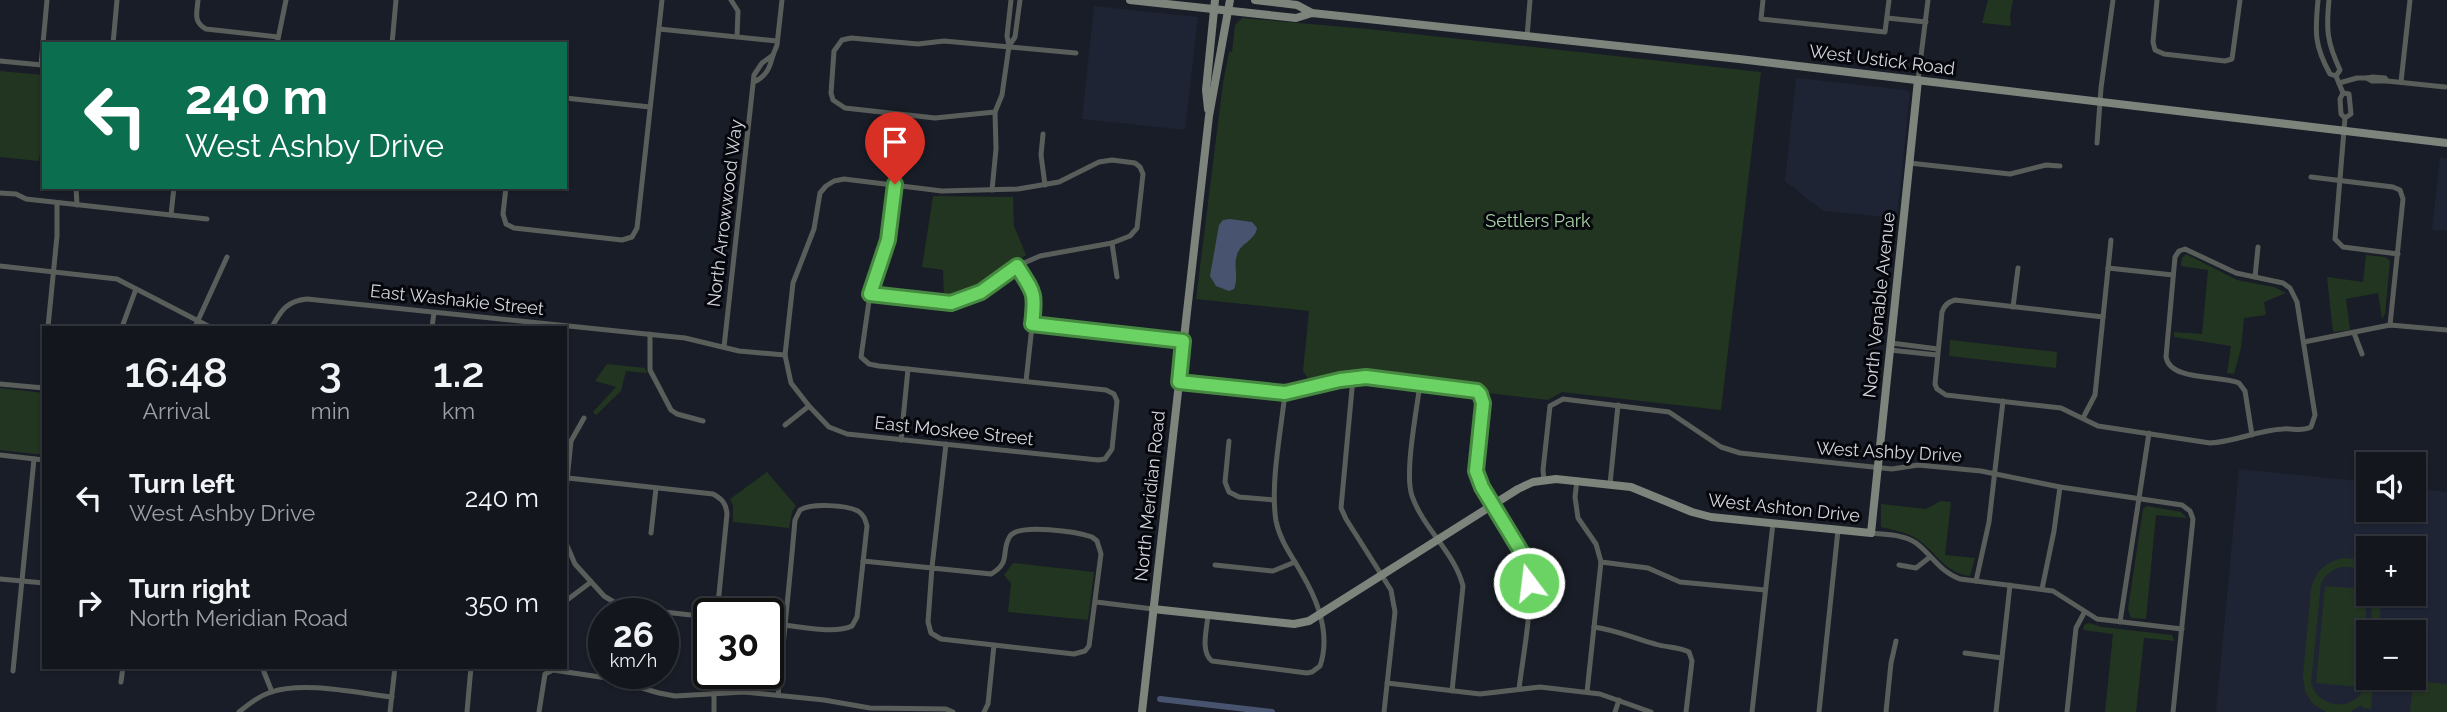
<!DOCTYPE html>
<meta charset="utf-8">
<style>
:root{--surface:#13161d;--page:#1c1f26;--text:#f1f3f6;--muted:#9d9fa4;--line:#32353b}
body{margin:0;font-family:Raleway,sans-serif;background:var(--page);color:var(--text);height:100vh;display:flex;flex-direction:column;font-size:26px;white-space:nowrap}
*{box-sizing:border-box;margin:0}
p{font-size:23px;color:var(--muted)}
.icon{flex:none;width:38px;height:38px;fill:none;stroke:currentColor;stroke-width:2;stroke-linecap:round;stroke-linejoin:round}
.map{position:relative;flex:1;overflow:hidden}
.details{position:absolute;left:42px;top:326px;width:525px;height:343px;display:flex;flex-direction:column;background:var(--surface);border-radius:0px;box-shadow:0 2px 5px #0004,0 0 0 2px var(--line)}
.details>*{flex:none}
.top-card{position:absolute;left:42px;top:42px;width:525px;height:147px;border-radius:0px;box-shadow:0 2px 5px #0004,0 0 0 2px var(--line);background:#0b6e4f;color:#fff;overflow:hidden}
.fabs{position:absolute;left:2356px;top:452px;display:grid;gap:14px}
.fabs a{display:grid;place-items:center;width:70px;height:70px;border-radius:0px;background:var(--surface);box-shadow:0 2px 5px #0004,0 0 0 2px var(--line);font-size:35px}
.speed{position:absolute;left:588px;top:598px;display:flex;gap:14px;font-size:35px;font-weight:700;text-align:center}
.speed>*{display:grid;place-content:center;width:91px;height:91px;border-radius:50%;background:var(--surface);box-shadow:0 2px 5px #0004,0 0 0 2px var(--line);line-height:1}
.speed small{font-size:18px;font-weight:400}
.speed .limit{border:4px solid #111;border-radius:10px;background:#fff;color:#111}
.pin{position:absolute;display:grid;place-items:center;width:60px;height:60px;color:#fff;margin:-72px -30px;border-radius:50% 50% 50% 0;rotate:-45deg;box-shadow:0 0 7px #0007}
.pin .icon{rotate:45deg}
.me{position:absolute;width:77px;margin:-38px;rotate:345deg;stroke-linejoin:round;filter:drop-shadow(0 0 5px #0008)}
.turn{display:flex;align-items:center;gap:24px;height:147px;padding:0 28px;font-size:32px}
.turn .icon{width:91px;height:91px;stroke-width:2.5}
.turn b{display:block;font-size:49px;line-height:60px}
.eta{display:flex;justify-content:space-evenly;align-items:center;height:119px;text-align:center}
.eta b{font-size:42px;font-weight:600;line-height:49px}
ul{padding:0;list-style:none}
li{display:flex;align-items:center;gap:21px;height:105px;padding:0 28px}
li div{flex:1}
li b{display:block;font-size:26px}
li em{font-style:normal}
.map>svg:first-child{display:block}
</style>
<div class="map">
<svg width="2447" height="712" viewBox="0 0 2447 712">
<rect width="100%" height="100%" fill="#191d27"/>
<!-- built -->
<g fill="#1e2434" fill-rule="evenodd">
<path d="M1094 6 1198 17 1185 130 1082 119Z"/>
<path d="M1796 78 1906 90 1910 93 1897 218 1823 211 1785 181Z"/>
<path d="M2440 158H2447V231L2432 230Z"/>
<path d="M2239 469 2368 482V509H2413V488L2447 492V712H2216ZM2368 548H2413V593H2368ZM2368 632H2413V677H2368Z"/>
</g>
<!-- green -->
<g fill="#223520">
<path d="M1988 0H2013L2010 16 2011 26 1982 23Z"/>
<path d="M1242 18 1368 29 1761 72 1721 410 1562 392 1548 400 1488 393 1477 383 1368 371 1342 373 1310 381 1303 371 1309 311 1196 299 1223 83 1229 52H1232L1235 25Z"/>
<path d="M0 71 44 75V114L39 161 0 157Z"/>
<path d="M933 196 1013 197 1014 226 1026 255 980 287 966 294 944 297 943 270 922 267Z"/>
<path d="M2186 254 2237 280 2274 287 2286 293 2264 302 2266 315 2244 318 2241 348 2234 374 2227 373 2231 346 2174 337V332L2202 334 2208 270 2181 266 2182 258Z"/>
<path d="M2366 255 2385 257 2390 261 2385 314 2382 319 2378 293 2346 299 2350 330 2333 332 2327 277 2363 282Z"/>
<path d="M1950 340 2057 352 2056 368 1949 356Z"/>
<path d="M607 364 645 368 647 373 626 371 621 391 596 415 593 412 616 387 595 381Z"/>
<path d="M0 388 44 393V455L0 450Z"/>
<path d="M767 472 796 506 792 512 789 528 733 522V505L730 499Z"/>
<path d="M1941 501 1951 502 1945 555 1975 558 1970 576C1944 573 1937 552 1917 539 1906 532 1894 530 1881 527V504L1926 509Z"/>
<path d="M2147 506 2181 512 2187 518 2156 515 2146 619 2131 618 2128 609 2143 509Z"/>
<path d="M2344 558 2355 559 2368 565V577C2352 561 2332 564 2321 583L2311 683C2318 707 2349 712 2362 692 2368 682 2367 666 2368 654V677H2374L2371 709 2363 708 2362 705 2350 712H2326L2312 703 2305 691 2303 676 2311 589C2315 571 2326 561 2344 558Z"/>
<path d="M1013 563 1094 572 1088 620 1008 612 1011 583 1004 575Z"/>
<path d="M2325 586 2368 589 2359 687 2316 683Z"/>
<path d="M2373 593H2382L2378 632H2370Z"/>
<path d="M2089 623 2102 627 2172 635 2174 641 2144 638 2136 712H2105L2113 634 2083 630 2084 625Z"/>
<path d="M2417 681 2447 684V712H2410L2413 684Z"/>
</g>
<!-- water -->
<path fill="#48536f" d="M1230 219 1252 222 1257 228C1255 241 1240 243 1237 255 1233 266 1239 277 1234 289L1229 291 1216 286 1210 276 1219 225 1223 220Z"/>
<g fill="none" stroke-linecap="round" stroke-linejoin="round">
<!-- canal -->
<path stroke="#48536f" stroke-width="6" d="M1160 699 1272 712"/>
<!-- street -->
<g stroke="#5a5e5a" stroke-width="5">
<path d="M198 0C197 13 193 22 206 29L278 37"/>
<path d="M731 0 738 11 737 37"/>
<path d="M1011 0 1007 36 1009 46 1015 37 1020 0"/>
<path d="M1763 0 1761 19 1885 32 1889 0"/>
<path d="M2157 0 2153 42 2155 50 2164 54 2225 61 2232 59 2240 0"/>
<path d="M2318 0C2315 32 2314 45 2330 74L2336 76"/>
<path d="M2329 0C2326 30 2327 42 2340 70L2336 76 2343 93 2349 94 2351 114 2345 118 2335 239 2343 247 2398 254"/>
<path d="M1887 18 1926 22"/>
<path d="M659 29 777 41"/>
<path d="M1527 37 1530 0"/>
<path d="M113 44 117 0"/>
<path d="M277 44 286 0"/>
<path d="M392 44 396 0"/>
<path d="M773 55 777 45 782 0"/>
<path d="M0 61 42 65"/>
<path d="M41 65 47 0"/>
<path d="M2373 77 2385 78 2387 81H2372L2367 78Z"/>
<path d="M1918 80 1928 0"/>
<path d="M2387 81 2445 87"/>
<path d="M2401 82 2410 0"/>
<path d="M2339 83 2357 78H2367"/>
<path d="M2343 93 2340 99 2341 114 2345 118"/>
<path d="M565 98 650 107"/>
<path d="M995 112 935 118 845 108 833 100 831 93 834 51 842 40 851 38 918 44 944 41 1076 53"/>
<path d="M1043 134 1041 155 1045 185"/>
<path d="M2097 143 2101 88 2113 0"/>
<path d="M1909 163 2010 174 2046 165 2060 166"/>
<path d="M2311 177 2393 187 2400 190 2403 199 2390 325"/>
<path d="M76 187 77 205"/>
<path d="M506 187 503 214 506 224 514 228 622 240 632 237 637 228 662 0"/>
<path d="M992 190 996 149 995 112 1002 95 1009 46"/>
<path d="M0 193 16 194 26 199 207 219"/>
<path d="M171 215 174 187"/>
<path d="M1112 243 1117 277"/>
<path d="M0 266 117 279 210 327"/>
<path d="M1017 266 1032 289 1035 299 1026 381"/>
<path d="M2108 268 2173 275"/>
<path d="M2255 277 2258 247"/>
<path d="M870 294 951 303 981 292 1017 266 1040 256 1112 243 1130 236 1137 228 1143 174 1140 167 1135 163 1112 160 1099 162 1059 182 1018 189 942 191 844 179 834 181 826 186 820 193 814 229 793 283 785 355 791 383 809 406 829 427 847 434 1098 460 1105 459 1112 449 1117 401 1114 394 1106 390 879 366 869 364 861 357 870 294 888 240 895 184"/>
<path d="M2013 307 2018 268"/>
<path d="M2103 317 1955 300C1948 302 1944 305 1942 312L1935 384 1937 389 1946 395 2061 408 2098 426 2210 443C2235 442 2258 430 2283 429 2293 428 2301 432 2311 427L2315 415 2297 302 2290 288 2283 283 2236 273 2185 249 2179 251 2175 257 2166 357C2170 381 2219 375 2239 383L2245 391 2252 435"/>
<path d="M1032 324 1183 341"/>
<path d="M48 327 57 236V203"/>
<path d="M122 327 136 289"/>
<path d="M195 327 227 257"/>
<path d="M272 327C281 310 287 301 307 299L685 338 739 351 785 355"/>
<path d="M432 327 434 313"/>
<path d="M2354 333 2362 354"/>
<path d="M650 334V370L671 410 677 414 703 421"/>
<path d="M2304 342 2390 325 2447 330"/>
<path d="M1891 343 1938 349"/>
<path d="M724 347 754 75 762 63 773 55C770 67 767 76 754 82"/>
<path d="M1890 350 1937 355"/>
<path d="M1353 378 1341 508 1346 519 1391 590 1395 612 1384 712"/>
<path d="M1179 382 1285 393 1340 379 1366 377 1472 389 1480 395 1483 403C1481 424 1473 451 1477 472 1481 501 1519 533 1527 566 1535 599 1523 654 1519 689"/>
<path d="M1420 383C1417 410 1404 473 1412 496 1423 528 1455 553 1463 586L1452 691"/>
<path d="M0 384 44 388"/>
<path d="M42 388 44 366"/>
<path d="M2083 418 2095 395 2111 240"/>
<path d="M785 425 809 406"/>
<path d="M901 440 908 369"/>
<path d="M1229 441 1225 482 1229 492 1239 497 1274 500"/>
<path d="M0 455 44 460"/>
<path d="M568 478 713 494C722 499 726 503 727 514L717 614"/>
<path d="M1544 480 1543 470 1550 406 1563 399 1669 412 1721 447 1740 453 1892 469 1918 465 1981 471 2060 487 2182 505 2190 511 2193 519 2173 712"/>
<path d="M1577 480 1575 497 1578 518 1596 544 1601 562 1587 692"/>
<path d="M1610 484 1618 405"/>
<path d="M565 500 571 441 584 418"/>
<path d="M651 533 656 488"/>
<path d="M1871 533C1886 535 1903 534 1916 543 1932 555 1940 572 1960 579L2053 591 2097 619 2182 629"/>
<path d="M565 541 575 564 604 596 617 604 637 609 709 617"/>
<path d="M863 561 991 574C1012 562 1000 552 1010 536 1019 523 1078 532 1092 537L1097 541 1101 554 1089 646 1085 651 1074 654 941 639 931 633 928 622 932 567 946 444"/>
<path d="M1601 562 1648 568 1680 582 1765 590"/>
<path d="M1215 565 1273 571 1295 562"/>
<path d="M1899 565 1916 568 1930 557"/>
<path d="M0 579 44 583"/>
<path d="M1976 581 1989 522 2003 401"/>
<path d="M2042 589 2054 531 2060 487"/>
<path d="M567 600 591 582"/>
<path d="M1096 602 1153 609"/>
<path d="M1208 615C1207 629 1200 652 1212 661L1307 673 1312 672 1320 666C1331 634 1318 601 1302 574 1292 556 1280 541 1276 521 1270 484 1281 431 1285 393"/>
<path d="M2120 622 2149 433"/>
<path d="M768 623C789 625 834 635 852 626L857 617 867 526C865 519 864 515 858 511 846 505 811 503 800 510L795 520C790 578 784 636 778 695"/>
<path d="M1594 627C1616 630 1634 638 1655 644 1667 648 1678 646 1689 652L1692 661 1686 712"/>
<path d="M1965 653 2002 658"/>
<path d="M262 667 272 692"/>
<path d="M13 671 34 459"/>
<path d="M121 682 123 667"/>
<path d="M1387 683 1480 694 1540 687 1600 694 1651 712"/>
<path d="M714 694V712"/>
<path d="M239 712C249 704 259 696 271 692 305 681 356 693 392 697"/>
<path d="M390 712 395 667"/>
<path d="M467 712 471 667"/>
<path d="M539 712 545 674 553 670 607 678 659 693 675 696 744 692 824 700 870 708 946 709 953 712"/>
<path d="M984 712 988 704 994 645"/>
<path d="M1615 712 1619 700"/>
<path d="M1752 712 1773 523"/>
<path d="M1819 712 1838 530"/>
<path d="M1886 712 1891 663 1896 641"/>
<path d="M1996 712 2010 585"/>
<path d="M2067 712 2076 628 2084 613"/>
</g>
<!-- secondary -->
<g stroke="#7d847c" stroke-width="8">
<path d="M1130 0 1296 18 1312 13 1739 59 2447 143"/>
<path d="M1255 0 1297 5 1312 13"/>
<path d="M1208 109 1206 90 1215 0"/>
<path d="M1153 609 1294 624 1309 621 1518 489 1533 482 1556 479 1631 487 1692 512 1711 517 1871 533 1918 80"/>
<path d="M1142 712 1209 116 1230 0"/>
</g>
</g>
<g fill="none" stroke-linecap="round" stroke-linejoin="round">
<!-- route casing -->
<g stroke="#468940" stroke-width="18">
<path id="route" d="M895 184 888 240 870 294 951 303 981 292 1017 266C1034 293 1036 292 1032 324L1183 341 1179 382 1285 393 1340 380 1366 377 1477 391 1480 394 1483 403 1476 471 1482 487 1522 553 1529 583"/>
</g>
<!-- route -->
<use href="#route" stroke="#6bd363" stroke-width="12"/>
</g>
<g text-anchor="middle" stroke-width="6" stroke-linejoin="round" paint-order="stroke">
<!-- street labels -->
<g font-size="18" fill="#d4d6de" stroke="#06070c">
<text transform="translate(1882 60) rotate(7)" y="6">West Ustick Road</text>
<text transform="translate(725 213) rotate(-83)" y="6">North Arrowwood Way</text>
<text transform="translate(457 300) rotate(6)" y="6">East Washakie Street</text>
<text transform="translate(1879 305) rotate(-84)" y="6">North Venable Avenue</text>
<text transform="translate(954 431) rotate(6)" y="6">East Moskee Street</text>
<text transform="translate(1889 452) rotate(3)" y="6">West Ashby Drive</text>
<text transform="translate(1150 496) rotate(-84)" y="6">North Meridian Road</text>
<text transform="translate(1784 508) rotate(6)" y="6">West Ashton Drive</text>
</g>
<!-- park labels -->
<g font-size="18" fill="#a8d2a3" stroke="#06070c">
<text x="1538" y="227">Settlers Park</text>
</g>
</g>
</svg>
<div class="fabs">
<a><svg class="icon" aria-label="sound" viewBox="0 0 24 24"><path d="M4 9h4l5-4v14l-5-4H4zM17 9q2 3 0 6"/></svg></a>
<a>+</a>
<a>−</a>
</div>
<div class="speed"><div>26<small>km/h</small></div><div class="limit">30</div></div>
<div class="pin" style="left:895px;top:184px;background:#d93025"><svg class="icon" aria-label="arrive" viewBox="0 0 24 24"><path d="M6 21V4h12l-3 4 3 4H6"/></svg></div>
<svg class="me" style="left:1529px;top:583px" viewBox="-20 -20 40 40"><circle r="17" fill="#6bd363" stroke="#fff" stroke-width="3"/><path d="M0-11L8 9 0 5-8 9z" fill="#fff"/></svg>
<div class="top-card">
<div class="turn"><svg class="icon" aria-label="left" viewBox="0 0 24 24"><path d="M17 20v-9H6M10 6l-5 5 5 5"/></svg><div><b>240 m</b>West Ashby Drive</div></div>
</div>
<section class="details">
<div class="eta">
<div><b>16:48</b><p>Arrival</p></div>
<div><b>3</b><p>min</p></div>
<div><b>1.2</b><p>km</p></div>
</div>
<ul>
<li><svg class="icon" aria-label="left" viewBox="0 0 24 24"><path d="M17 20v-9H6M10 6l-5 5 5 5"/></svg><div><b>Turn left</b><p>West Ashby Drive</p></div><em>240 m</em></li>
<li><svg class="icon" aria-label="right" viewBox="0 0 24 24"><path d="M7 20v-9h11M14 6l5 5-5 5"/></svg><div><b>Turn right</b><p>North Meridian Road</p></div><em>350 m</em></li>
</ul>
</section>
</div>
